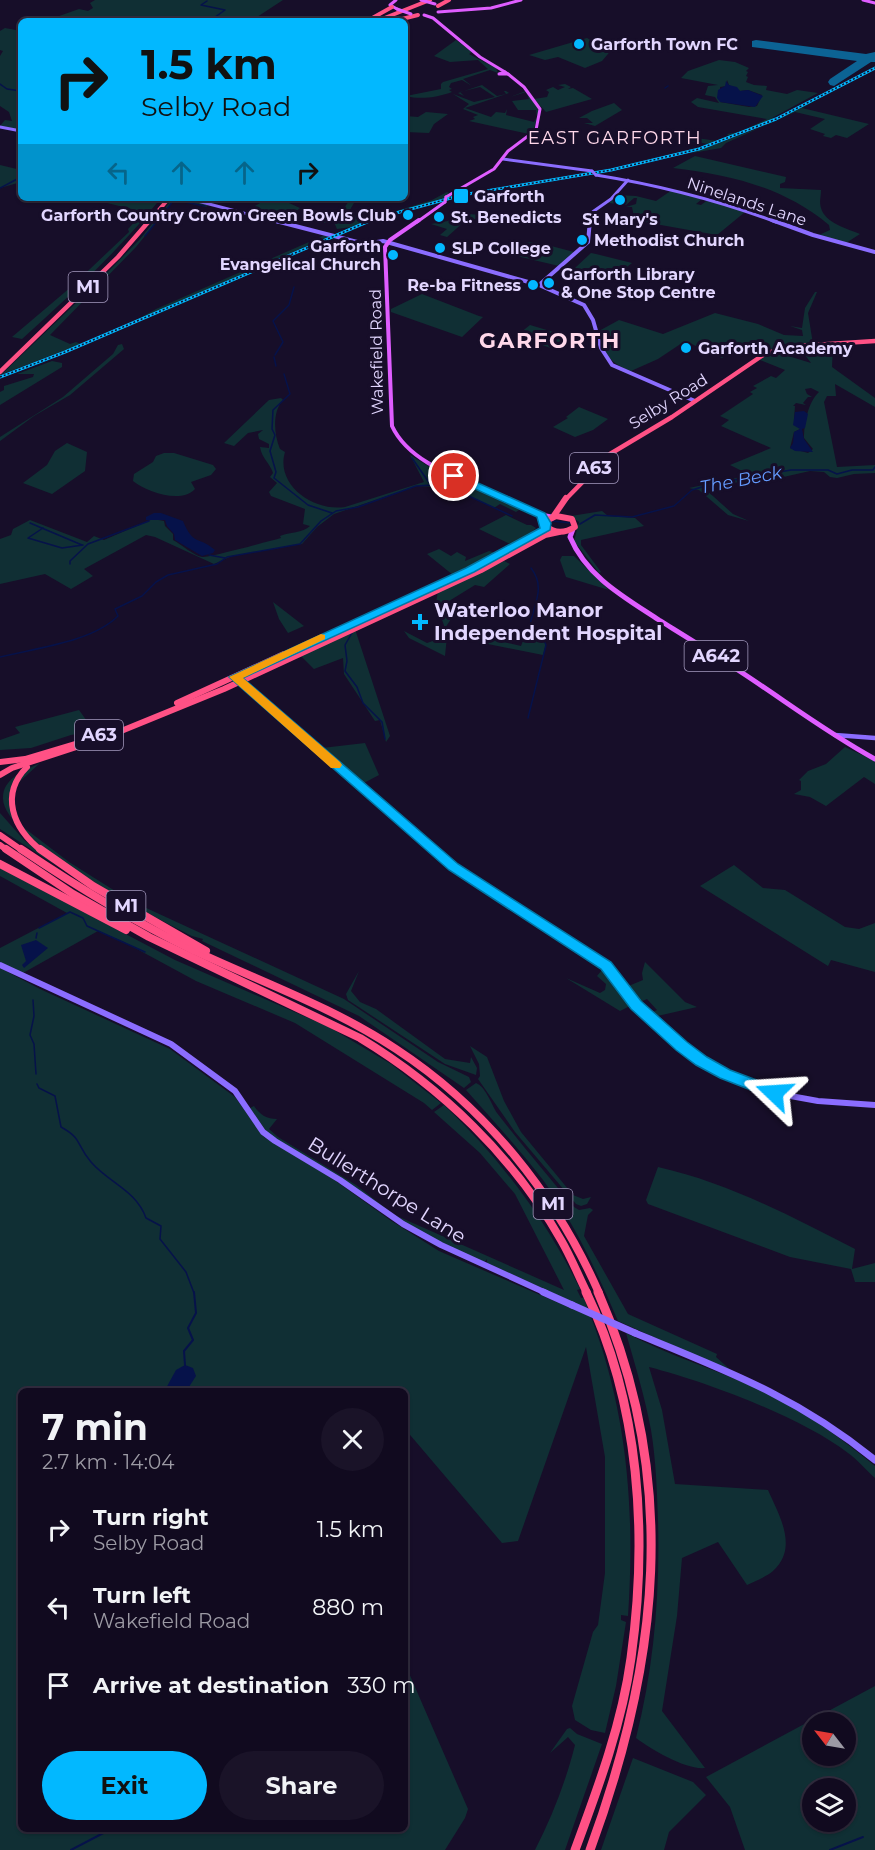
<!DOCTYPE html>
<meta charset="utf-8">
<style>
:root{--surface:#110a1f;--page:#1a1328;--text:#f1f3f6;--muted:#9c9aa4;--line:#302b3d;--accent:#02b8ff}
body{margin:0;font-family:Montserrat,sans-serif;background:var(--page);color:var(--text);height:100vh;display:flex;flex-direction:column;font-size:22px;white-space:nowrap}
*{box-sizing:border-box;margin:0}
p{font-size:20px;color:var(--muted)}
.icon{flex:none;width:33px;height:33px;fill:none;stroke:currentColor;stroke-width:2;stroke-linecap:round;stroke-linejoin:round}
.map{position:relative;flex:1;overflow:hidden}
.drawer{position:absolute;left:18px;top:1388px;width:390px;height:444px;display:flex;flex-direction:column;background:var(--surface);border-radius:9px;box-shadow:0 2px 4px #0004,0 0 0 2px var(--line)}
.drawer>*{flex:none}
.guide{position:absolute;left:18px;top:18px;width:390px;height:183px;border-radius:9px;box-shadow:0 2px 4px #0004,0 0 0 2px var(--line);background:#02b8ff;color:#111;overflow:hidden}
.needle{width:39px;rotate:301deg}
.tools{position:absolute;left:802px;top:1712px;display:grid;gap:12px}
.tools a{display:grid;place-items:center;width:54px;height:54px;border-radius:50%;background:var(--surface);box-shadow:0 2px 4px #0004,0 0 0 2px var(--line);font-size:30px}
.pin{position:absolute;display:grid;place-items:center;width:51px;height:51px;color:#fff;margin:-26px;border:3px solid #fff;border-radius:50%;box-shadow:0 2px 6px #0007}
.me{position:absolute;width:66px;margin:-33px;rotate:290deg;stroke-linejoin:round;filter:drop-shadow(0 0 4px #0008)}
.turn{display:flex;align-items:center;gap:21px;height:126px;padding:0 24px;font-size:27px}
.turn .icon{width:78px;height:78px;stroke-width:2.5}
.turn b{display:block;font-size:42px;line-height:51px}
.lanes{display:flex;align-items:center;height:57px;padding:0 24px;background:#0003;justify-content:center;gap:30px;direction:ltr}
.lanes .off{opacity:.35}
.round{display:grid;place-items:center;flex:none;width:63px;height:63px;border-radius:32px;background:var(--page)}
.head{display:flex;align-items:center;justify-content:space-between;height:102px;padding:0 24px}
h1{font-size:36px;font-weight:700;line-height:45px}
.button{display:flex;gap:12px;margin-top:auto;padding:12px 24px}
.button a{flex:1;height:69px;border-radius:36px;background:var(--accent);color:#111;font-size:24px;font-weight:700;line-height:69px;text-align:center}
.button a+a{background:var(--page);color:var(--text)}
ul{padding:0;list-style:none}
li{display:flex;align-items:center;gap:18px;height:78px;padding:0 24px}
li div{flex:1}
li b{display:block;font-size:22px}
li em{font-style:normal}
.map>svg:first-child{display:block}
</style>
<div class="map">
<svg width="875" height="1850" viewBox="0 0 875 1850">
<rect width="100%" height="100%" fill="#170e29"/>
<!-- green -->
<g fill="#102f34" fill-rule="evenodd">
<path d="M95 0H283L251 21H45L79 9 88 11 93 8 90 3Z"/>
<path d="M5 28 21 31V130L0 126 5 120 12 121 9 112 0 106V56L3 51 0 50V31Z"/>
<path d="M587 38 606 49 646 40 613 48 602 61 585 68 558 57 545 60 529 55Z"/>
<path d="M456 40 472 52 469 54 496 68 498 73 490 70 463 79 472 86 462 80 451 83 449 87 452 89 449 90 452 92C439 97 420 100 406 96L441 89V84L443 82 488 69 478 60 450 62 434 56Z"/>
<path d="M719 60 735 62 749 68 746 71 748 72 746 76 748 77 746 82 754 85 767 86 766 90 787 94 797 90 818 93 772 118 774 119 724 140 691 150 670 147 691 150 708 144 685 140 690 137 717 141 729 136 727 134 740 132 767 119 698 107 691 102 697 98 719 103 715 97 705 95 708 86 718 85 681 78 688 71ZM727 80 729 85 740 91 748 90 762 95 757 106 749 107 720 102V87L726 86Z"/>
<path d="M565 84 571 87 568 89 573 88 592 99 546 112 534 99 547 97 549 92 546 90 553 87 558 90 565 87 558 85Z"/>
<path d="M482 85 497 96 506 94 504 91H506L509 93 465 108 491 117 496 112 505 113 507 109 506 115 534 122 537 117 536 110H518L512 101 529 99 526 92 510 97 526 91 539 109 534 129 529 134 469 121 475 119 473 117 478 115 463 109 469 104 453 94 474 102 495 97 480 87 460 92 464 96 458 93Z"/>
<path d="M836 89 802 108 869 124 847 138 836 135 831 138 823 136 825 134 810 129 825 119 795 112 726 143 721 148 692 153 759 128Z"/>
<path d="M614 103 622 110 595 126 584 123H593L587 118H579L592 111Z"/>
<path d="M426 112 448 114 434 124 429 133 405 132V116L418 117Z"/>
<path d="M695 156 786 177 785 182 780 184V188L821 190C821 197 819 201 821 208 825 223 848 229 860 234L846 243 819 235 830 230 829 225C783 187 731 175 673 168Z"/>
<path d="M0 165 21 170V182L0 188Z"/>
<path d="M672 190 703 198 696 204 701 205 709 199 745 212 717 235 644 222 606 220 634 217 632 207H626L636 204 637 198H634L626 205 609 203 617 195 636 196 656 201Z"/>
<path d="M447 192 449 193 444 198 351 227 337 229 334 222 322 223 331 218H337L349 201 354 203 348 213 367 220 432 200Z"/>
<path d="M102 198H161C119 250 71 295 22 339L12 337 71 287 129 232 128 229 144 212 99 201Z"/>
<path d="M173 198H183L208 205 206 207 174 200 136 247 50 335 70 344 76 342 81 344 0 375V373L4 372 101 279 140 239Z"/>
<path d="M245 198H278L300 208 284 222 260 216 266 211 253 207 260 203Z"/>
<path d="M458 213 480 215 475 219 465 221 447 237 440 235 447 229 431 224 448 221Z"/>
<path d="M334 234 134 322H133L156 309 325 235Z"/>
<path d="M333 236 335 237 140 322Z"/>
<path d="M535 242H536L574 252 559 266 508 254 503 256 521 243Z"/>
<path d="M591 253 596 254 632 263 615 276 610 277 575 268Z"/>
<path d="M815 292H817L808 313 813 344C793 345 772 345 756 357L734 350 722 358 685 341 658 359 631 371C609 363 604 353 597 332L619 320 663 334 715 313 758 324 784 335 803 336 802 330 790 326 802 328 805 308Z"/>
<path d="M422 294 479 316 483 317 462 337 391 312V309Z"/>
<path d="M530 325 567 336 553 349 537 343 541 339 520 333Z"/>
<path d="M122 344 124 349 70 395 34 416 0 441V437L63 397 113 354 118 345Z"/>
<path d="M833 345 832 367 875 398V407L835 384 836 396H827L824 402 837 467 875 465V473L854 474 837 478 830 477 824 472 810 471 779 478 756 477 720 487 704 488 733 514 749 521 728 515 699 490 689 488 750 475 730 465 771 448 721 426 729 420 720 416 753 394 750 392 757 388 753 386 771 376 776 378 785 370 760 360 751 366 772 351 811 363 799 347ZM811 388 819 392C808 402 804 424 804 438L813 449 808 453 790 448 794 432 802 428 794 420 795 406H793L796 403 806 405 803 403 808 397H812L807 394 805 389Z"/>
<path d="M52 361 62 363V367L0 405V392L4 390V386L33 377 34 374H17Z"/>
<path d="M281 398 283 400C272 412 274 435 280 449L285 452C275 485 314 512 345 507L424 482 410 455 433 469 477 486 532 513 530 515 519 510 516 512 500 504 494 508 452 488 417 486 334 514 317 527 302 544 232 556 214 564 155 537 146 535 84 569 93 576 71 589 45 574 0 584V539L11 535 13 529 30 520 87 542 94 536 104 540 153 519 164 521 165 526 173 534V540C182 545 193 555 202 557 207 558 270 541 281 538L280 536C289 532 303 533 310 526L303 524 305 509 271 496 269 492 277 483 270 477 273 473C270 463 262 459 260 447L269 448V444L259 439 258 434 263 430 248 433 234 446 224 443 269 400Z"/>
<path d="M579 407 608 419 593 430 575 437 553 427 568 418 566 417Z"/>
<path d="M67 443 87 452 85 471 52 494 23 483 47 465 55 451Z"/>
<path d="M164 453H174L213 465 216 469 211 475 191 482 195 489C181 504 147 492 133 481L134 474 153 462 156 456Z"/>
<path d="M602 511 608 516 635 518 644 526 581 540V545L601 572 599 573 574 541 579 522 571 516Z"/>
<path d="M506 515 527 525H531L536 528 530 534 512 545 479 529Z"/>
<path d="M439 549 451 556 457 552 466 557 465 561 489 551 496 553 453 575 427 554Z"/>
<path d="M562 556H574L609 590 566 577 560 560Z"/>
<path d="M504 561 510 564 484 587 475 585 449 601 451 619 445 628 436 603 438 591Z"/>
<path d="M273 602 304 626 288 633 279 619Z"/>
<path d="M528 628 542 636 546 644 543 655 478 642 481 637 521 646Z"/>
<path d="M355 629 390 736 386 742 380 720 375 721 344 674 343 658 314 669 300 655Z"/>
<path d="M404 631 427 643 447 636 445 656 409 638Z"/>
<path d="M79 710 94 731 71 735 31 748 0 750V740L20 733 15 727Z"/>
<path d="M365 743 379 775 362 784 322 748Z"/>
<path d="M845 747 875 761V784L864 777 826 806 810 797 794 794 801 790V781L799 780 808 771 826 764Z"/>
<path d="M40 763 16 785 12 794 15 814 23 827 69 862 131 901 344 999 438 1062 469 1077 471 1082 464 1088 359 1016 202 941 203 939 192 936C157 918 2 839 3 798 3 778 24 771 40 763Z"/>
<path d="M0 813 24 840 55 865 0 829Z"/>
<path d="M734 865 763 888 785 890 845 927 859 929 875 923V972L831 960 828 966 700 886Z"/>
<path d="M0 868 175 960 329 1027 391 1064 441 1103 432 1110 424 1103 295 1023 196 981 124 942 98 931 23 973 0 963V948L67 913 0 876Z"/>
<path d="M645 962 685 1002 697 1007 653 1017 649 1014 657 1010 647 999 638 1003 626 987 643 980 642 973Z"/>
<path d="M0 968 40 989 170 1049 235 1097 264 1137 333 1179 390 1220 439 1251 591 1317C628 1414 635 1514 628 1616L621 1615V1620L626 1622 616 1686 605 1733 591 1730 575 1720 572 1706 593 1632 598 1625 605 1573V1457L586 1347 518 1541 502 1543 405 1429V1390H21V1828H405V1664L468 1809 465 1818 445 1850H0Z"/>
<path d="M602 970H605L632 1005 620 1011 566 978 600 993 605 990 606 984 597 976Z"/>
<path d="M359 971 351 991 360 1002 376 1009 445 1059 470 1063 471 1057 477 1068 476 1075 445 1064 348 1000 346 994Z"/>
<path d="M470 1046 487 1057 504 1101 521 1132 573 1195 583 1199 591 1197 587 1204 581 1206 576 1204 515 1132 478 1079 480 1076 479 1064Z"/>
<path d="M476 1083C486 1087 491 1104 497 1113 522 1145 548 1176 574 1207L579 1210 590 1208 593 1210 588 1215 584 1236 628 1314 717 1354 716 1357 734 1373 618 1321C597 1272 575 1224 543 1180 519 1149 492 1119 466 1090Z"/>
<path d="M444 1105C501 1159 546 1220 580 1289L577 1290 581 1298H584L588 1309 487 1263V1259L484 1263 416 1230 397 1216 564 1290 515 1194 480 1153 434 1112Z"/>
<path d="M254 1106C260 1115 267 1119 277 1119L269 1129 278 1137 356 1185 393 1214 276 1140 266 1131 250 1108Z"/>
<path d="M658 1167C729 1183 790 1216 855 1249L852 1269 875 1263V1282H855L851 1269 790 1257 648 1204 646 1200Z"/>
<path d="M626 1333C673 1358 725 1372 773 1396 810 1415 843 1440 875 1466V1478C866 1470 858 1460 848 1453 801 1417 707 1382 649 1367L662 1410 675 1484 768 1490C779 1515 799 1548 773 1571 766 1577 755 1581 747 1585L718 1542 682 1558 677 1616 662 1711 705 1768C686 1770 652 1750 636 1738 654 1667 660 1595 658 1521 657 1491 656 1460 651 1430 645 1397 635 1365 626 1333Z"/>
<path d="M875 1686V1850H745L730 1807 706 1777ZM813 1722H846V1755H813ZM813 1788H846V1821H813Z"/>
<path d="M570 1728 577 1734 602 1744 565 1850H535C552 1817 566 1781 575 1745L568 1737 541 1761 550 1753 567 1729Z"/>
<path d="M633 1758 693 1782 706 1795 669 1832 664 1850H601Z"/>
</g>
<!-- water -->
<g fill="#06124a">
<path d="M726 81 729 85 737 87 740 91 748 90 763 96 755 107 720 102 717 98 718 90 725 86Z"/>
<path d="M804 411 808 414 805 428 802 429 804 439 813 452 795 451 790 448 793 443 794 432 800 429 793 425 795 412Z"/>
<path d="M154 513H161L183 521C193 546 199 536 215 550L213 553 202 556 175 540 174 534 167 526 165 520H146V517Z"/>
<path d="M36 940 48 948 24 968 22 965 26 961 21 945Z"/>
<path d="M185 1365 193 1368 196 1376 187 1390H165L176 1370Z"/>
</g>
<g fill="none" stroke-linecap="round" stroke-linejoin="round">
<!-- stream-far1 -->
<g stroke="#06124a" stroke-width="1.5">
<path d="M207 1 201 5 225 10 211 20 217 21"/>
<path d="M0 84 7 89 21 91"/>
<path d="M665 88 668 86"/>
<path d="M0 188 21 177"/>
<path d="M145 236 174 200 205 206"/>
<path d="M275 355 283 342 273 321 289 305 294 287"/>
<path d="M274 357 276 366"/>
<path d="M284 374 290 394 273 410 272 429 275 435 270 451 276 472 274 478 308 505 332 513"/>
<path d="M412 458 430 484"/>
<path d="M552 521 571 523"/>
<path d="M30 523 82 545"/>
<path d="M580 524 595 515 632 517 674 506 692 490 705 486 718 487 734 480 791 470H828L837 474 852 470H873L875 467"/>
<path d="M43 528 28 538 62 548 83 545"/>
<path d="M209 555 225 558"/>
<path d="M70 564V561L88 544 149 521"/>
<path d="M353 631 345 645 347 661 345 671 357 687 363 703 382 722 385 739"/>
<path d="M0 657C36 648 92 642 118 616L115 609 142 596 156 582 168 575 217 564 227 557 300 544 321 521 336 511 358 507 416 486 432 485 456 490 512 516"/>
<path d="M528 718 546 645 542 636 530 625C534 604 546 587 531 568"/>
<path d="M39 928 70 912 83 918 87 926 145 952"/>
<path d="M36 938 37 933"/>
<path d="M33 1000 34 1016 30 1035 34 1044 36 1074"/>
<path d="M37 1084 39 1088 55 1096 61 1127C83 1139 76 1145 91 1162 109 1183 136 1190 146 1218L161 1226 160 1239 186 1272 194 1293"/>
</g>
<!-- stream -->
<g stroke="#06124a" stroke-width="2">
<path d="M185 1365 184 1351 193 1340 188 1328 196 1313 194 1292"/>
<path d="M71 1850 113 1828"/>
<path d="M830 1850 863 1837"/>
</g>
<!-- runway -->
<path fill="#0c6394" fill-rule="evenodd" d="M756 40 866 54 875 52V62H871L834 86 830 85 828 82 830 79 857 61 752 47V41Z"/>
<!-- secondary-far4 -->
<g stroke="#8b6dff" stroke-width="3">
<path d="M0 127 21 131"/>
<path d="M503 159 592 171"/>
<path d="M596 175C658 185 717 200 776 222"/>
<path d="M186 198 278 222"/>
<path d="M590 222 591 213 611 199 628 180"/>
</g>
<!-- secondary-far3 -->
<g stroke="#8b6dff" stroke-width="4">
<path d="M272 220 365 244 383 241 539 285 584 305 593 320 601 348 612 365 695 401"/>
<path d="M772 220 813 235 875 252"/>
<path d="M539 285 588 242 590 220"/>
</g>
<!-- secondary-far2 -->
<g stroke="#8b6dff" stroke-width="4.5">
<path d="M238 679 435 851"/>
<path d="M835 735 875 738"/>
</g>
<!-- secondary-far1 -->
<g stroke="#8b6dff" stroke-width="6">
<path d="M434 849 454 867 606 966 636 1005 702 1061 725 1074 774 1093 818 1101 875 1105"/>
<path d="M0 965 171 1044 235 1091 263 1132 275 1141 340 1180 403 1224 441 1245 546 1293"/>
</g>
<!-- secondary -->
<g stroke="#8b6dff" stroke-width="7">
<path d="M543 1292 572 1305"/>
<path d="M635 1333C725 1370 798 1397 875 1460"/>
</g>
<!-- primary-far2 -->
<g stroke="#df5dff" stroke-width="3">
<path d="M396 0 390 5 397 9"/>
<path d="M863 0 875 3"/>
<path d="M438 12 491 8 521 0"/>
<path d="M424 15 433 18 480 57 505 72"/>
<path d="M505 72 508 74H499Z"/>
<path d="M446 197 494 169 508 151 536 130 540 109 524 87 508 74"/>
<path d="M417 222 445 202"/>
</g>
<!-- primary-far1 -->
<path stroke="#df5dff" stroke-width="4" d="M419 220 390 240 385 247 392 426C411 467 470 481 509 500"/>
<!-- primary -->
<g stroke="#df5dff" stroke-width="5">
<path d="M506 498 541 515 551 517"/>
<path d="M573 529 570 537C587 577 624 597 659 620 688 638 716 655 744 674 788 703 829 734 875 759"/>
</g>
<!-- highway-far4 -->
<g stroke="#ff5185" stroke-width="4">
<path d="M438 6 449 0"/>
<path d="M367 21 392 7"/>
<path d="M377 21 430 0"/>
<path d="M394 21 418 15"/>
<path d="M149 222 169 198"/>
</g>
<!-- highway-far3 -->
<g stroke="#ff5185" stroke-width="4.5">
<path d="M0 372 118 257 150 220"/>
<path d="M565 500 610 454 672 417 766 353 798 346 875 341"/>
</g>
<!-- highway-far2 -->
<g stroke="#ff5185" stroke-width="6">
<path d="M556 516 572 519 575 527C565 533 555 534 546 526V521Z"/>
<path d="M553 517 566 498"/>
<path d="M177 703 284 654"/>
<path d="M0 762 25 759 75 744"/>
<path d="M27 767C0 794 12 828 42 851"/>
<path d="M0 775 12 768 104 738 224 689 481 570 545 535 559 532"/>
<path d="M0 835 23 851"/>
<path d="M0 845 8 851"/>
</g>
<!-- highway-far1 -->
<g stroke="#ff5185" stroke-width="8">
<path d="M6 849 73 894 149 937 360 1038C441 1087 514 1157 561 1240 571 1257 578 1275 587 1293"/>
<path d="M21 849C76 886 133 921 193 950 261 982 333 1007 396 1049 486 1108 556 1195 599 1293"/>
<path d="M40 849 93 886 206 951"/>
<path d="M0 864 126 930"/>
</g>
<!-- highway -->
<g stroke="#ff5185" stroke-width="9">
<path d="M575 1850C598 1788 622 1724 631 1658 648 1536 640 1404 586 1292"/>
<path d="M590 1850C659 1663 680 1479 598 1292"/>
</g>
<!-- rail casing -->
<g stroke="#02b8ff" stroke-width="3">
<path id="rail" d="M0 377 65 352 374 219 462 195 611 170 699 149 776 119 875 68"/>
</g>
<!-- rail -->
<use href="#rail" stroke="#170e29" stroke-width="1.5" stroke-dasharray="2" stroke-linecap="butt"/>
<!-- secondary-bridge-far1 -->
<path stroke="#8b6dff" stroke-width="3" d="M592 171 596 175"/>
<!-- secondary-bridge -->
<path stroke="#8b6dff" stroke-width="7" d="M572 1305 635 1333"/>
<!-- primary-bridge -->
<g stroke="#df5dff" stroke-width="3">
<path d="M421 0 435 4"/>
<path d="M397 9 411 14"/>
<path d="M445 202 446 197"/>
</g>
</g>
<!-- route -->
<path fill="#02b8ff" stroke="#0178a6" stroke-width="1.5" d="M451 474H458L545 513 551 523 550 530 474 572 243 678 458 864 611 962 641 1001 687 1042 707 1057 730 1070 780 1089 782 1093 780 1097 774 1099 720 1078 696 1065 676 1050 631 1009 601 969 449 870 229 677 466 568 540 528 537 517 451 478Z"/>
<!-- slow -->
<path fill="#f59e0b" d="M321 634 325 635V639L243 678 340 762 342 765 340 768H331L229 677Z"/>
<!-- markers -->
<g fill="#02b8ff" stroke="#170e29" stroke-width="2">
<circle cx="579" cy="44" r="6"/>
<rect x="453" y="188" width="16" height="16" rx="3"/>
<circle cx="620" cy="200" r="6"/>
<circle cx="408" cy="215" r="6"/>
<circle cx="439" cy="217" r="6"/>
<circle cx="582" cy="240" r="6"/>
<circle cx="440" cy="248" r="6"/>
<circle cx="393" cy="255" r="6"/>
<circle cx="549" cy="283" r="6"/>
<circle cx="533" cy="285" r="6"/>
<circle cx="686" cy="348" r="6"/>
<path d="M417 613h6v6h6v6h-6v6h-6v-6h-6v-6h6z"/>
</g>
<g text-anchor="middle" stroke-width="6" stroke-linejoin="round" paint-order="stroke">
<!-- far-poi labels -->
<g font-size="16" font-weight="bold" fill="#e2d6ff" stroke="#170e29" text-anchor="start">
<text x="591" y="50">Garforth Town FC</text>
<text x="474" y="202">Garforth</text>
<text x="396" y="221" text-anchor="end">Garforth Country Crown Green Bowls Club</text>
<text x="451" y="223">St. Benedicts</text>
<text x="620" y="225" text-anchor="middle">St Mary's</text>
<text x="594" y="246">Methodist Church</text>
<text x="381" y="252" text-anchor="end">Garforth<tspan x="381" dy="18">Evangelical Church</tspan></text>
<text x="452" y="254">SLP College</text>
<text x="561" y="280">Garforth Library<tspan x="561" dy="18">&amp; One Stop Centre</tspan></text>
<text x="521" y="291" text-anchor="end">Re-ba Fitness</text>
<text x="698" y="354">Garforth Academy</text>
</g>
<!-- far-street labels -->
<g font-size="16" fill="#e2d6ff" stroke="#170e29">
<text transform="translate(747 201) rotate(18)" y="6">Ninelands Lane</text>
<text transform="translate(376 352) rotate(-91)" y="6">Wakefield Road</text>
<text transform="translate(668 401) rotate(-32)" y="6">Selby Road</text>
</g>
<!-- far-neighbourhood labels -->
<g font-size="18" letter-spacing="1.5" fill="#ffd8ea" stroke="#170e29">
<text x="615" y="144">EAST GARFORTH</text>
</g>
<!-- shield labels -->
<g fill="#170e29" stroke="#a59abf" stroke-width="1.5">
<rect x="68.5" y="272" width="39" height="30" rx="4.5"/>
<rect x="570" y="453" width="48" height="30" rx="4.5"/>
<rect x="684.5" y="641" width="63" height="30" rx="4.5"/>
<rect x="75" y="720" width="48" height="30" rx="4.5"/>
<rect x="106.5" y="891" width="39" height="30" rx="4.5"/>
<rect x="533.5" y="1189" width="39" height="30" rx="4.5"/>
</g>
<g font-size="18" font-weight="bold" fill="#e2d6ff">
<text x="88" y="293">M1</text>
<text x="594" y="474">A63</text>
<text x="716" y="662">A642</text>
<text x="99" y="741">A63</text>
<text x="126" y="912">M1</text>
<text x="553" y="1210">M1</text>
</g>
<!-- far-water labels -->
<g font-size="18" font-style="italic" fill="#649bff" stroke="#170e29">
<text transform="translate(741 480) rotate(-11)" y="6">The Beck</text>
</g>
<!-- poi labels -->
<g font-size="20" font-weight="bold" fill="#e2d6ff" stroke="#170e29" text-anchor="start">
<text x="434" y="617">Waterloo Manor<tspan x="434" dy="23">Independent Hospital</tspan></text>
</g>
<!-- street labels -->
<g font-size="20" fill="#e2d6ff" stroke="#170e29">
<text transform="translate(387 1190) rotate(32)" y="7">Bullerthorpe Lane</text>
</g>
<!-- far-district labels -->
<g font-size="22" font-weight="bold" letter-spacing="1.5" fill="#ffd8ea" stroke="#170e29">
<text x="550" y="348">GARFORTH</text>
</g>
</g>
</svg>
<div class="tools">
<a><svg class="needle" viewBox="-14 -14 28 28"><path d="M0-13l5 13h-10z" fill="#e53935"/><path d="M0 13l5-13h-10z" fill="#9c9aa4"/></svg></a>
<a><svg class="icon" aria-label="layers" viewBox="0 0 24 24"><path d="M12 4l9 5-9 5-9-5zM3 14l9 5 9-5"/></svg></a>
</div>
<div class="pin" style="left:454px;top:476px;background:#d93025"><svg class="icon" aria-label="arrive" viewBox="0 0 24 24"><path d="M6 21V4h12l-3 4 3 4H6"/></svg></div>
<svg class="me" style="left:774px;top:1093px" viewBox="-20 -20 40 40"><path d="M0-17L14 15 0 8-14 15z" fill="#02b8ff" stroke="#fff" stroke-width="4"/></svg>
<div class="guide">
<div class="turn"><svg class="icon" aria-label="right" viewBox="0 0 24 24"><path d="M7 20v-9h11M14 6l5 5-5 5"/></svg><div><b>1.5 km</b>Selby Road</div></div>
<div class="lanes"><svg class="icon off" aria-label="left" viewBox="0 0 24 24"><path d="M17 20v-9H6M10 6l-5 5 5 5"/></svg><svg class="icon off" aria-label="ahead" viewBox="0 0 24 24"><path d="M12 20V5M6 11l6-6 6 6"/></svg><svg class="icon off" aria-label="ahead" viewBox="0 0 24 24"><path d="M12 20V5M6 11l6-6 6 6"/></svg><svg class="icon" aria-label="right" viewBox="0 0 24 24"><path d="M7 20v-9h11M14 6l5 5-5 5"/></svg></div>
</div>
<section class="drawer">
<div class="head"><div><h1>7 min</h1><p>2.7 km · 14:04</p></div><a class="round"><svg class="icon" aria-label="close" viewBox="0 0 24 24"><path d="M6 6l12 12M18 6L6 18"/></svg></a></div>
<ul>
<li><svg class="icon" aria-label="right" viewBox="0 0 24 24"><path d="M7 20v-9h11M14 6l5 5-5 5"/></svg><div><b>Turn right</b><p>Selby Road</p></div><em>1.5 km</em></li>
<li><svg class="icon" aria-label="left" viewBox="0 0 24 24"><path d="M17 20v-9H6M10 6l-5 5 5 5"/></svg><div><b>Turn left</b><p>Wakefield Road</p></div><em>880 m</em></li>
<li><svg class="icon" aria-label="arrive" viewBox="0 0 24 24"><path d="M6 21V4h12l-3 4 3 4H6"/></svg><div><b>Arrive at destination</b></div><em>330 m</em></li>
</ul>
<div class="button"><a>Exit</a><a>Share</a></div>
</section>
</div>
